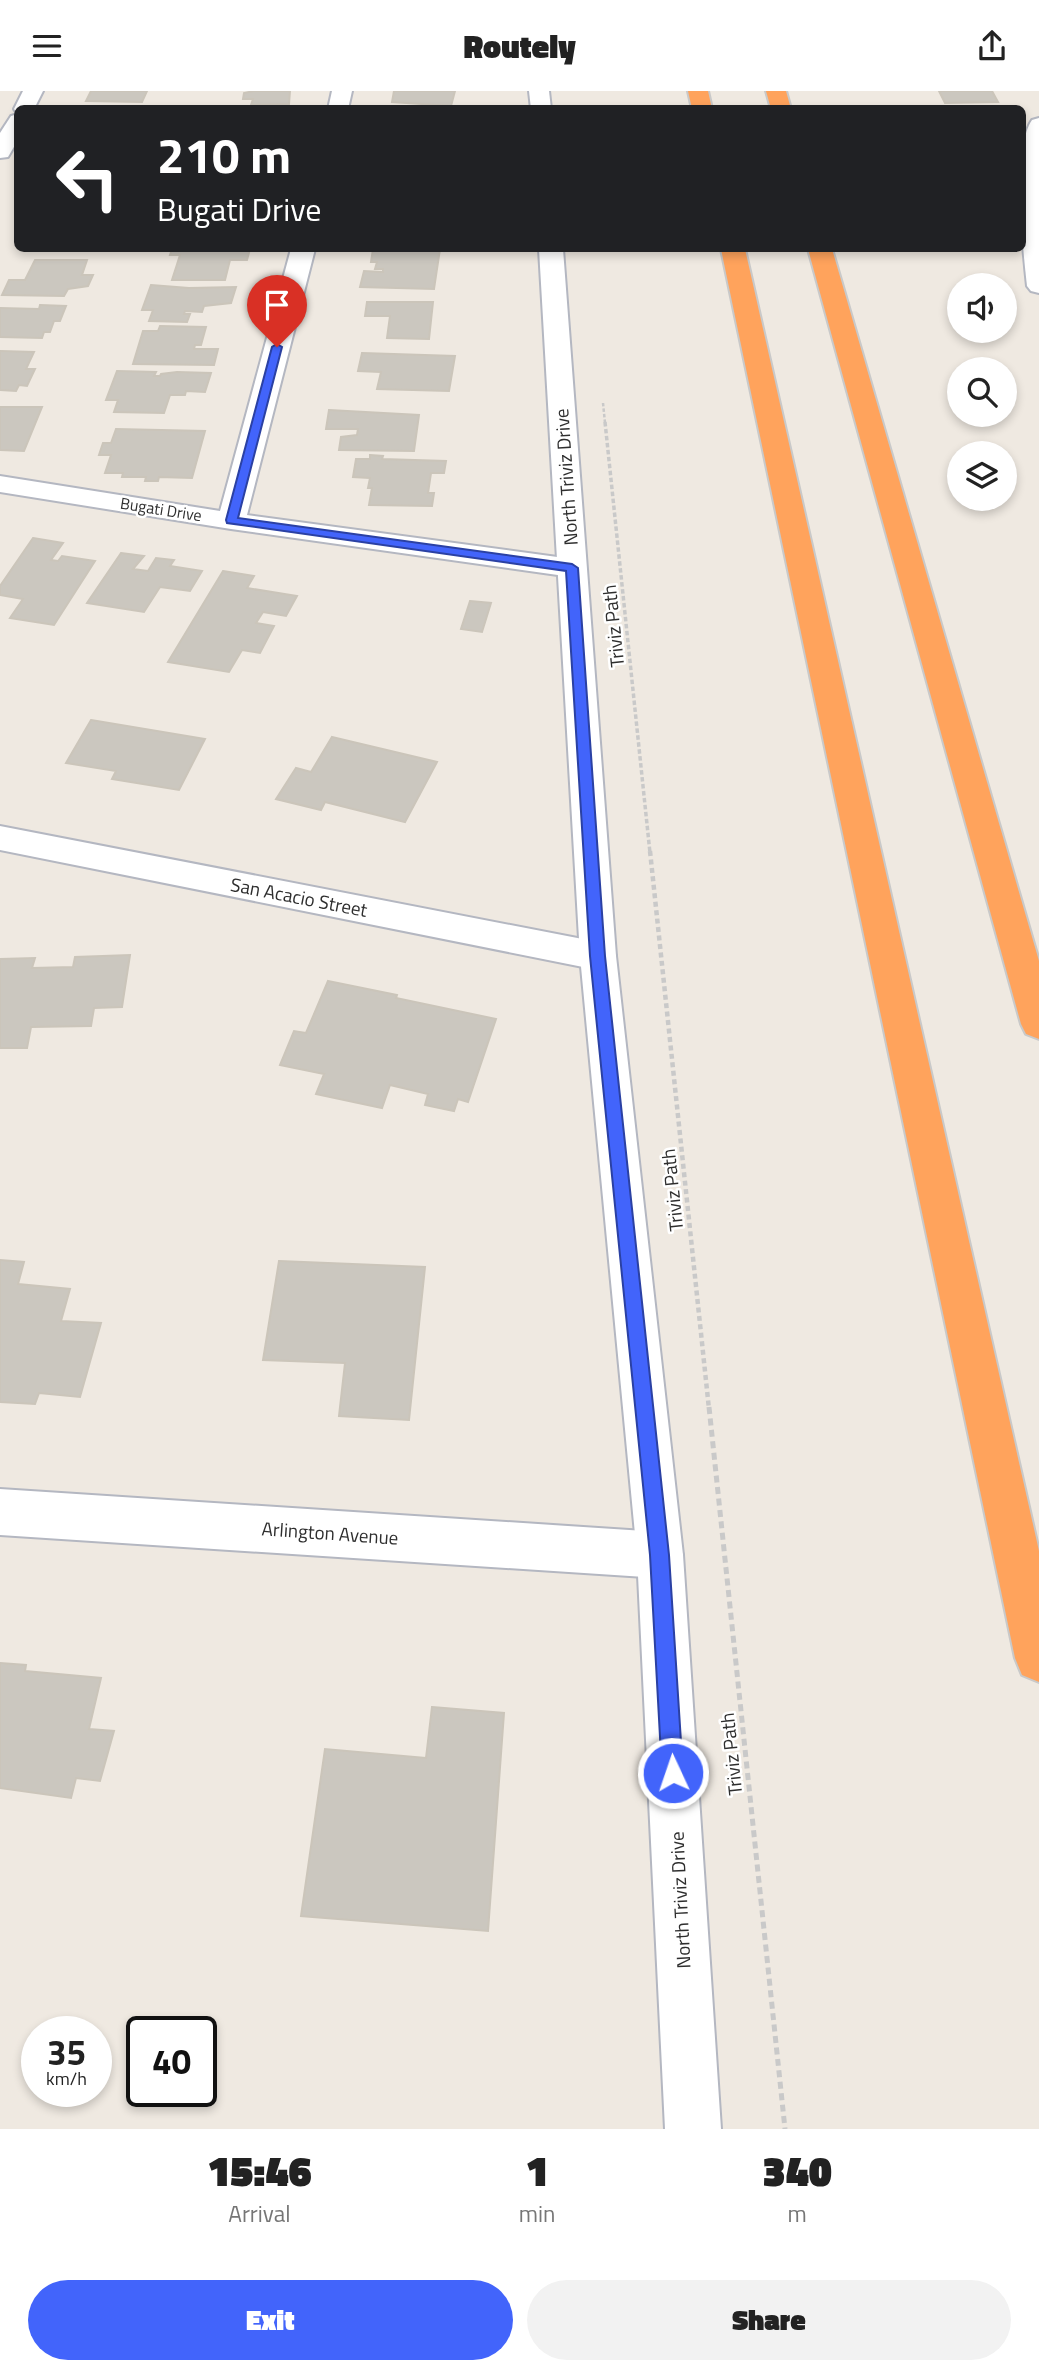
<!DOCTYPE html>
<style>
:root{--surface:#fff;--page:#f2f2f2;--text:#222;--muted:#767676;--accent:#4264fb}
body{margin:0;font-family:"Titillium Web",sans-serif;background:var(--page);color:var(--text);height:100vh;display:flex;flex-direction:column;font-size:26px;white-space:nowrap}
*{box-sizing:border-box;margin:0}
p{font-size:23px;color:var(--muted)}
.icon{flex:none;width:38px;height:38px;fill:none;stroke:currentColor;stroke-width:2;stroke-linecap:round;stroke-linejoin:round}
.map{position:relative;height:2038px;overflow:hidden}
.side{display:flex;flex-direction:column;background:var(--surface);flex:1}
.side>*{flex:none}
.hud{position:absolute;left:14px;top:14px;width:1012px;height:147px;border-radius:10px;box-shadow:0 4px 10px #0003;background:#202124;color:#fff;overflow:hidden}
.buttons{position:absolute;left:947px;top:182px;display:grid;gap:14px}
.buttons a{display:grid;place-items:center;width:70px;height:70px;border-radius:50%;background:var(--surface);box-shadow:0 4px 10px #0003;font-size:35px}
.speed{position:absolute;left:21px;top:1925px;display:flex;gap:14px;font-size:35px;font-weight:700;text-align:center}
.speed>*{display:grid;place-content:center;width:91px;height:91px;border-radius:50%;background:var(--surface);box-shadow:0 4px 10px #0003;line-height:1}
.speed small{font-size:18px;font-weight:400}
.speed .limit{border:4px solid #111;border-radius:10px;background:#fff;color:#111}
.pin{position:absolute;display:grid;place-items:center;width:60px;height:60px;color:#fff;margin:-72px -30px;border-radius:50% 50% 50% 0;rotate:-45deg;box-shadow:0 0 7px #0007}
.pin .icon{rotate:45deg}
.me{position:absolute;width:77px;margin:-38px;rotate:357deg;stroke-linejoin:round;filter:drop-shadow(0 0 5px #0008)}
.turn{display:flex;align-items:center;gap:24px;height:147px;padding:0 28px;font-size:32px}
.turn .icon{width:91px;height:91px;stroke-width:2.5}
.turn b{display:block;font-size:49px;line-height:60px}
.eta{display:flex;justify-content:space-evenly;align-items:center;height:119px;text-align:center}
.eta b{font-size:42px;font-weight:800;line-height:49px}
.action{display:flex;gap:14px;margin-top:auto;padding:14px 28px}
.action a{flex:1;height:80px;border-radius:42px;background:var(--accent);color:#fff;font-size:28px;font-weight:800;line-height:80px;text-align:center}
.action a+a{background:var(--page);color:var(--text)}
header{display:flex;justify-content:space-between;align-items:center;height:91px;padding:0 28px;background:var(--surface);font-size:32px;font-weight:800}
.map>svg:first-child{display:block}
</style>
<header><svg class="icon" aria-label="menu" viewBox="0 0 24 24"><path d="M4 6h16M4 12h16M4 18h16"/></svg>Routely<svg class="icon" aria-label="share" viewBox="0 0 24 24"><path d="M12 15V3M7 8l5-5 5 5M5 13v7h14v-7"/></svg></header>
<div class="map">
<svg width="1039" height="2038" viewBox="0 0 1039 2038">
<rect width="100%" height="100%" fill="#efe9e1"/>
<!-- building -->
<g fill="#cbc7bf" stroke="#cbc5ba" stroke-width="2">
<path d="M91 0H147L142 11 86 10Z"/>
<path d="M254 0H290L289 13 251 14 253 8H243L244 2Z"/>
<path d="M394 0H455L451 15 392 11Z"/>
<path d="M939 0H992L998 11 945 12Z"/>
<path d="M172 158H250L247 169H230L225 189H172L180 164H170Z"/>
<path d="M373 158H440L434 198 360 196 364 180 383 181V178H375L377 171H371Z"/>
<path d="M35 169H87L82 184H93L88 195 68 198 64 205 2 204 9 189H25Z"/>
<path d="M151 194 189 197 236 196 231 212 204 215 202 221 185 220 184 223H190L187 231 149 230 153 219H142Z"/>
<path d="M367 211H433L429 248 387 247 390 225H365Z"/>
<path d="M40 214 66 215 60 230H54L50 241H44L42 247 0 246V217L39 218Z"/>
<path d="M160 235 206 236 201 254H195L194 258H218L214 274 133 273 143 240H158Z"/>
<path d="M0 260 34 261 26 278H35L27 295 19 294 16 300 0 299Z"/>
<path d="M362 262 455 265 449 300 377 298 381 281 358 280Z"/>
<path d="M117 280 156 281 154 285H160L161 283 177 281 211 282 205 301 186 300 185 304H170L164 322 114 321 118 309H106Z"/>
<path d="M0 316H42L24 360 0 359Z"/>
<path d="M329 319 419 324 414 360 339 359 341 346 357 344 358 338H326Z"/>
<path d="M116 338 205 340 192 387 159 386 158 390H145L146 386H122L123 382H105L111 364H99L103 352H111Z"/>
<path d="M370 364 383 365 382 368 446 370 444 382H431L428 402H434L432 415 369 414 372 397H368L370 387 353 386 356 368H370Z"/>
<path d="M33 447 63 452 51 469 58 470 62 465 95 470 54 534 10 527 23 508 0 504V495Z"/>
<path d="M121 462 144 465 133 478 148 480 156 467 174 469 170 475 202 480 190 500 160 496 144 521 87 512Z"/>
<path d="M223 480 254 485 247 497 297 505 286 525 263 521 256 532 274 535 260 562 242 559 229 581 168 571Z"/>
<path d="M470 510 491 512 482 541 461 538Z"/>
<path d="M91 629 205 648 179 699 112 688 116 680 66 672Z"/>
<path d="M332 646 437 671 405 731 325 711 321 719 276 708 296 677 311 681Z"/>
<path d="M130 864 122 916 94 917 91 935 31 936 27 957H0V868L35 867 32 877 73 876 75 866Z"/>
<path d="M328 890 397 904 396 907 496 928 468 1011 458 1008 454 1020 425 1014 428 1003 390 994 382 1017 316 1003 324 983 280 974 294 940 306 942Z"/>
<path d="M0 1169 24 1171 18 1193 70 1198 61 1230 101 1232 80 1306 39 1302 35 1313 0 1311Z"/>
<path d="M279 1170 425 1176 409 1329 339 1325 345 1272 263 1269Z"/>
<path d="M0 1572 26 1574 25 1580 101 1587 89 1638 114 1640 100 1690 76 1687 71 1707 0 1697Z"/>
<path d="M432 1616 504 1622 488 1840 301 1825 325 1658 426 1667Z"/>
</g>
<g fill="none" stroke-linecap="round" stroke-linejoin="round">
<!-- minor casing -->
<g stroke="#b4b7c1" stroke-width="4">
<g id="minor">
<path d="M23 0H43L34 18H18L17 22 14 18Z"/>
<path d="M332 0H352L348 18H328Z"/>
<path d="M18 23V49L8 66 0 67V42L11 25Z"/>
<path d="M291 158H315L247 424 572 468 582 471 586 477 582 483 572 486 231 438 0 401V385L220 420Z"/>
<path d="M0 735 598 851 611 855 616 865 611 875 598 879 0 759Z"/>
<path d="M0 1398 660 1441 676 1448 683 1464 676 1480 660 1487 0 1444Z"/>
</g>
</g>
<!-- tertiary casing -->
<g stroke="#b4b7c1" stroke-width="4">
<g id="tertiary">
<path d="M529 0H549L551 18H531Z"/>
<path d="M539 158H563L616 865 683 1464 721 2038H665L637 1464 580 865Z"/>
</g>
</g>
<!-- secondary casing -->
<g stroke="#b4b7c1" stroke-width="4">
<path id="secondary" d="M1039 27V202L1031 200 1027 195C1023 159 1012 57 1032 29Z"/>
</g>
<!-- motorway casing -->
<g stroke="#c9c9c9" stroke-width="4">
<g id="motorway">
<path d="M688 0H708L712 18H692Z"/>
<path d="M766 0H786L791 18H771Z"/>
<path d="M721 158H745L1039 1460V1591L1022 1584 1015 1567Z"/>
<path d="M808 158H832L1039 870V948L1026 943 1021 933Z"/>
</g>
</g>
<!-- path-far3 -->
<path stroke="#c9c9c9" stroke-width="2.5" stroke-dasharray="3.5 2" stroke-linecap="butt" d="M603 312 605 332"/>
<!-- path-far2 -->
<path stroke="#c9c9c9" stroke-width="3.5" stroke-dasharray="4.5 2.5" stroke-linecap="butt" d="M605 331 650 762"/>
<!-- path-far1 -->
<path stroke="#c9c9c9" stroke-width="4.5" stroke-dasharray="5 3.5" stroke-linecap="butt" d="M650 760 709 1318"/>
<!-- path -->
<path stroke="#c9c9c9" stroke-width="5" stroke-dasharray="7 4.5" stroke-linecap="butt" d="M709 1316 785 2038"/>
<!-- minor -->
<use href="#minor" fill="#fff" fill-rule="evenodd"/>
<!-- tertiary -->
<use href="#tertiary" fill="#fff" fill-rule="evenodd"/>
<!-- secondary -->
<use href="#secondary" fill="#fff" fill-rule="evenodd"/>
<!-- motorway -->
<use href="#motorway" fill="#ffa35c" fill-rule="evenodd"/>
</g>
<!-- route -->
<path fill="#4264fb" stroke="#2b41a3" stroke-width="2" d="M277 253 282 256 238 427 572 473 578 477 605 865 669 1464 683 1682 680 1690 673 1693 665 1690 662 1682 650 1464 590 865 566 480 227 432 226 429 272 256Z"/>
<g text-anchor="middle" stroke-width="5" stroke-linejoin="round" paint-order="stroke">
<!-- far-street labels -->
<g font-size="16" fill="#2e2e2e" stroke="#fff">
<text transform="translate(161 418) rotate(9)" y="6">Bugati Drive</text>
</g>
<!-- street labels -->
<g font-size="19" fill="#2e2e2e" stroke="#fff">
<text transform="translate(566 386) rotate(-94)" y="7">North Triviz Drive</text>
<text transform="translate(613 535) rotate(-96)" y="7">Triviz Path</text>
<text transform="translate(299 806) rotate(11)" y="7">San Acacio Street</text>
<text transform="translate(672 1099) rotate(-96)" y="7">Triviz Path</text>
<text transform="translate(330 1442) rotate(4)" y="7">Arlington Avenue</text>
<text transform="translate(731 1663) rotate(-96)" y="7">Triviz Path</text>
<text transform="translate(680 1809) rotate(-93)" y="7">North Triviz Drive</text>
</g>
</g>
</svg>
<div class="buttons">
<a><svg class="icon" aria-label="sound" viewBox="0 0 24 24"><path d="M4 9h4l5-4v14l-5-4H4zM17 9q2 3 0 6"/></svg></a>
<a><svg class="icon" aria-label="search" viewBox="0 0 24 24"><circle cx="10" cy="10" r="6"/><path d="M15 15l6 6"/></svg></a>
<a><svg class="icon" aria-label="layers" viewBox="0 0 24 24"><path d="M12 4l9 5-9 5-9-5zM3 14l9 5 9-5"/></svg></a>
</div>
<div class="speed"><div>35<small>km/h</small></div><div class="limit">40</div></div>
<div class="pin" style="left:277px;top:256px;background:#d93025"><svg class="icon" aria-label="arrive" viewBox="0 0 24 24"><path d="M6 21V4h12l-3 4 3 4H6"/></svg></div>
<svg class="me" style="left:673px;top:1682px" viewBox="-20 -20 40 40"><circle r="17" fill="#4264fb" stroke="#fff" stroke-width="3"/><path d="M0-11L8 9 0 5-8 9z" fill="#fff"/></svg>
<div class="hud">
<div class="turn"><svg class="icon" aria-label="left" viewBox="0 0 24 24"><path d="M17 20v-9H6M10 6l-5 5 5 5"/></svg><div><b>210 m</b>Bugati Drive</div></div>
</div>
</div>
<section class="side">
<div class="eta">
<div><b>15:46</b><p>Arrival</p></div>
<div><b>1</b><p>min</p></div>
<div><b>340</b><p>m</p></div>
</div>
<div class="action"><a>Exit</a><a>Share</a></div>
</section>
